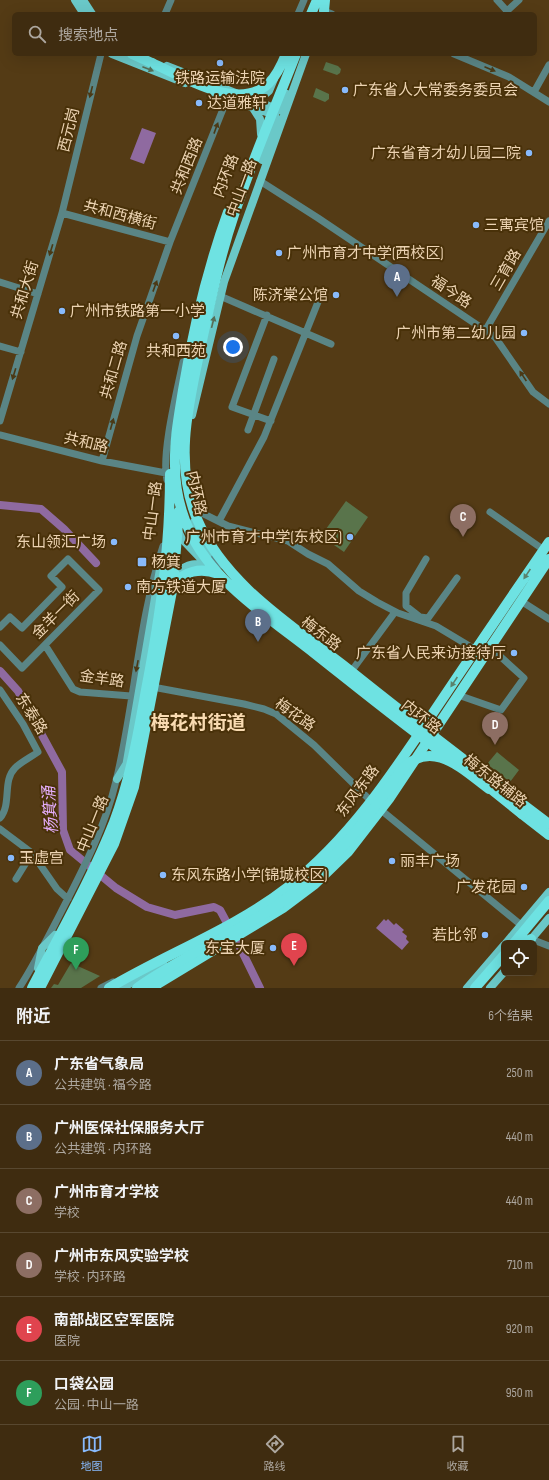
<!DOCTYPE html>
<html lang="zh">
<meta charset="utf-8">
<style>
body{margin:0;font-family:"Sofia Sans Condensed","Noto Sans SC",sans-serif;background:#463419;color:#f1f3f6}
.controls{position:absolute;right:12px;bottom:12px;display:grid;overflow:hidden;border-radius:6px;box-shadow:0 4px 16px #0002}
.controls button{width:36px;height:36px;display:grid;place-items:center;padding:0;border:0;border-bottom:1px solid #584830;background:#3f2c10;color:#f1f3f6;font:20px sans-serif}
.you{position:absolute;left:233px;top:347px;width:14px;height:14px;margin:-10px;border:3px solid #fff;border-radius:50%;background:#1a73e8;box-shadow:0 0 0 6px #1a73e833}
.badge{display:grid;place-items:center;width:26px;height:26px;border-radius:50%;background:#88bafc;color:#fff;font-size:13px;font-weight:700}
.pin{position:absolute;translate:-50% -33px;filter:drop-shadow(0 1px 2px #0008)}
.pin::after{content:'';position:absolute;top:21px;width:14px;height:12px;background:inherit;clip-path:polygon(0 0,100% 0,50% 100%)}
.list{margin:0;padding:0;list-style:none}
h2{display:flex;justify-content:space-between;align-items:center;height:52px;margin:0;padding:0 16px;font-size:17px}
h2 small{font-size:13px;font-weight:400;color:#ada79f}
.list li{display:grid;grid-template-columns:26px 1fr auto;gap:12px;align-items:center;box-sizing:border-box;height:64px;padding:0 16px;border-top:1px solid #584830}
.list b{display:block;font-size:15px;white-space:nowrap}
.list p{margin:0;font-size:13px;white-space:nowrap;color:#ada79f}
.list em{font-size:13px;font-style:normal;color:#ada79f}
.icon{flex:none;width:22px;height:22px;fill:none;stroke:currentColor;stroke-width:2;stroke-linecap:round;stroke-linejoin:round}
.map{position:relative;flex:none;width:549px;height:988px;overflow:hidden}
.search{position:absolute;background:#3f2c10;box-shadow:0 4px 16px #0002;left:12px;right:12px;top:12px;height:44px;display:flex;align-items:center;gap:10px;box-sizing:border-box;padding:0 14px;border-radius:6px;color:#ada79f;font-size:15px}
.sheet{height:436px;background:#3f2c10}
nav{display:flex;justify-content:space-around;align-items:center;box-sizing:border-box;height:56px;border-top:1px solid #584830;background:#3f2c10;font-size:11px;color:#ada79f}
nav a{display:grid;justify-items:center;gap:2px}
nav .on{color:#88bafc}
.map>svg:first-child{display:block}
</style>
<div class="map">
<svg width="549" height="988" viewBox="0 0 549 988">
<rect width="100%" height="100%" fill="#543b15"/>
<!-- green -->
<path fill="#59744b" d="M326,62L338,66L341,69L340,73L337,75L323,70Z
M316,88L329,94V99L325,102L313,97Z
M346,501L368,517L344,552L321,536Z
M497,752L519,770L510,782L487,764Z
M71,963L100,976L81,988H51L54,984L58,985Z"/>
<!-- water -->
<path fill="#8f6aa0" d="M142,128L156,133L144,164L130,159Z
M384,919L386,921L388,919L394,925L396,923L404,930L402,932L407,936L406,939L409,942L402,950L376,928Z"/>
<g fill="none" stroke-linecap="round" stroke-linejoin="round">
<!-- river -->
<path stroke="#8f6aa0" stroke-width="8" d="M0,505L41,509L64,529L96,563
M0,671L18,691L62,772L63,830L70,850L116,888L147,907L175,915L214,907L220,910L227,923
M233,933L260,988"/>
<!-- minor -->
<path stroke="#5a8585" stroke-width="7" d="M497,0L507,11L519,0
M324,11L332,14
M165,14L171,0
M298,14L304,0
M454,54L509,77L549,102
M534,92L549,65
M260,181L318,218L495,337L533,392L549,404
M62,213L170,242
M0,282L38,294
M220,296L331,344
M267,315L232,407L271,421
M485,331L549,221
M0,346L21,352
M0,421L62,213L101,54
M248,430L274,359
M0,435L102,461L166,473
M102,461L137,336L170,242L227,99
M167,480C161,454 177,391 183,362
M192,508L228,526L288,541L308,554L328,564L359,591L377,602L398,613L436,626L476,650
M490,512L544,550
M219,521L264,437L322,292
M208,554L222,565
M426,559L406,593V606L420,617L428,618
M521,601L549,619
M426,621L457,578
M0,627L10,617L22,628L62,587L51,576L68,559L99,590L22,668L0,645
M45,645L73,689L80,692L131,696
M353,669L395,612
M158,688L244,704L264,709L276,714L314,745L371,801
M0,690L23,724L38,752C31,757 21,762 15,768C2,781 12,804 0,818
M458,695L501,710L524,678L490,647
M381,810L521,925
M0,829L32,853L57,889L68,899
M16,879L32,853
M531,939L549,946
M19,988C34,965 47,939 60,914C82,871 105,828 116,781C135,703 138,622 163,546
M101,988L113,982"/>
<!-- major -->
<path stroke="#6ac8c8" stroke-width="8" d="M75,0L84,14
M83,0L92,14
M112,54L185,83
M167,66L274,108L276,120L262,160
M213,94L272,114L279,110L287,94
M257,101L269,91L274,79
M253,108L260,119L261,134
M192,415L224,282L306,54
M194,522L208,554
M178,531L182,539L203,561
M173,579C181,566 194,560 209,567
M126,767L160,569
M117,779L127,763
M506,943L549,892
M528,943L549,918
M38,968L42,948L55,935
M122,988L164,965
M467,988L504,945
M490,988L504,972"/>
<!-- highway -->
<path stroke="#6ee2e2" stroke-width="10" d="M324,11L325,0
M311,14L317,0
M132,54L152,63
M522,814L549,835
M514,943L549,901
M523,943L531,939
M109,988C168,953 234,929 288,887C351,838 395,770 439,704C475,650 512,596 549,542
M151,988L283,908L315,884L348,852L389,799L549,559
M475,988L504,955"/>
<!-- highway-bridge -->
<path stroke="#6ee2e2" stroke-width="10" d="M296,54C275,107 252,161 234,215C219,259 210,304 200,350C188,406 174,464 197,519C225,585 293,626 348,669C414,722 481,773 549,824
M152,63C184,77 239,113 269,83C277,75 282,64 286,54
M228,212C207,270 193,330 183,390C179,415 174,440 175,466C175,487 180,510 189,530C211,581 271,619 314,653C362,691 411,731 462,767
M172,586C183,571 201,567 218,574
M486,785L522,814
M32,988C60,934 91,880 114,822C130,780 138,735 146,690C160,616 170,550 170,474
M40,988L114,844L134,787L173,586L179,511
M137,988C182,956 233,935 279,904C332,867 365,822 401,770C432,737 463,770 489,789"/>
</g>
<!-- one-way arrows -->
<defs><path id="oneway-solid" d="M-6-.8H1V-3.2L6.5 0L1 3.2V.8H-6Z"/></defs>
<g fill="#566d55">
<use href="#oneway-solid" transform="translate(148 69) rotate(21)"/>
<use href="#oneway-solid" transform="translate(213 322) rotate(-76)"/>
</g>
<g fill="#4b3915">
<use href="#oneway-solid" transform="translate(490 69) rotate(23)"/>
<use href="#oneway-solid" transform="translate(91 92) rotate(104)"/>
<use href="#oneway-solid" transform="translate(216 128) rotate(-70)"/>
<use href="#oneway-solid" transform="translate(51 250) rotate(107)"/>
<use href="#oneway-solid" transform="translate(155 286) rotate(-70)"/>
<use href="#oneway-solid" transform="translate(14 374) rotate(107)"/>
<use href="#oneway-solid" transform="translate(523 376) rotate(-124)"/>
<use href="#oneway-solid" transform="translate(112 424) rotate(-74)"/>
<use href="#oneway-solid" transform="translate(137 666) rotate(101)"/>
</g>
<g fill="#5a816b">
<use href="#oneway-solid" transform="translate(527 574) rotate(124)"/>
<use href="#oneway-solid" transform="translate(454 682) rotate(124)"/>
</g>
<!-- markers -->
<g fill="#88bafc" stroke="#493109" stroke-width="1.5">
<circle cx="220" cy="63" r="4"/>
<circle cx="345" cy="90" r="4"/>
<circle cx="199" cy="103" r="4"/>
<circle cx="529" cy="153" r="4"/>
<circle cx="476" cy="225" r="4"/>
<circle cx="279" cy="253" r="4"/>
<circle cx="336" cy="295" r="4"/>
<circle cx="62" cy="311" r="4"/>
<circle cx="524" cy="333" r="4"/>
<circle cx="176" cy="336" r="4"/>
<circle cx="350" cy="537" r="4"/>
<circle cx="114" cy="542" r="4"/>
<rect x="137" y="557" width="10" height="10" rx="2"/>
<circle cx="128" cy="587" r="4"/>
<circle cx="514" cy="653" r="4"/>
<circle cx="11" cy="858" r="4"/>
<circle cx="392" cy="861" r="4"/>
<circle cx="163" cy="875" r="4"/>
<circle cx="524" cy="887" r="4"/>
<circle cx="485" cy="935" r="4"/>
<circle cx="273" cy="948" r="4"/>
</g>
<g text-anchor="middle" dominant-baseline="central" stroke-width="4" stroke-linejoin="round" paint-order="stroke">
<!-- poi labels -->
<g font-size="15" fill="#ecd3b2" stroke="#493109" text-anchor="start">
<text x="220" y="78" text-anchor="middle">铁路运输法院</text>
<text x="353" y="90">广东省人大常委务委员会</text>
<text x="207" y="103">达道雅轩</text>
<text x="521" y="153" text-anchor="end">广东省育才幼儿园二院</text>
<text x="484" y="225">三寓宾馆</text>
<text x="287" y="253">广州市育才中学(西校区)</text>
<text x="328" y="295" text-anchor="end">陈济棠公馆</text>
<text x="70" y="311">广州市铁路第一小学</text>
<text x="516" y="333" text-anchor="end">广州市第二幼儿园</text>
<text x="176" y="351" text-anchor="middle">共和西苑</text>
<text x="342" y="537" text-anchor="end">广州市育才中学(东校区)</text>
<text x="106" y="542" text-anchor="end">东山领汇广场</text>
<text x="151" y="562">杨箕</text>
<text x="136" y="587">南方铁道大厦</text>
<text x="506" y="653" text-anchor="end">广东省人民来访接待厅</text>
<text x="19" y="858">玉虛宫</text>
<text x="400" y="861">丽丰广场</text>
<text x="171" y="875">东风东路小学(锦城校区)</text>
<text x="516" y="887" text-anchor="end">广发花园</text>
<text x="477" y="935" text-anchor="end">若比邻</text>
<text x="265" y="948" text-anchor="end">东宝大厦</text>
</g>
<!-- street labels -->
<g font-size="15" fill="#ecd3b2" stroke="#493109">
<text transform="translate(69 130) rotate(-76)">西元岗</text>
<text transform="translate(187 166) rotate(-68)">共和西路</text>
<text transform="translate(226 176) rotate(-69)">内环路</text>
<text transform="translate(242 188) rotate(-70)">中山一路</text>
<text transform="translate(120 215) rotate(15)">共和西横街</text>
<text transform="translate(506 270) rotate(-60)">三育路</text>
<text transform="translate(25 290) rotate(-73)">共和大街</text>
<text transform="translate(451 292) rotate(34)">福今路</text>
<text transform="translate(114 370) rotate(-74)">共和二路</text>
<text transform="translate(86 443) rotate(13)">共和路</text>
<text transform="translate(196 493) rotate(78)">内环路</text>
<text transform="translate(153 511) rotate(-83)">中山一路</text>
<text transform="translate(56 615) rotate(-45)">金羊一街</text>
<text transform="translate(321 634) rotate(37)">梅东路</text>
<text transform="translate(102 679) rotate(8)">金羊路</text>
<text transform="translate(31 714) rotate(58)">东泰路</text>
<text transform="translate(295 715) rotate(35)">梅花路</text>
<text transform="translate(421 717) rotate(38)">内环路</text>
<text transform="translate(495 781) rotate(38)">梅东路辅路</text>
<text transform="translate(358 791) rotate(-53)">东风东路</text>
<text transform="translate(93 824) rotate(-68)">中山一路</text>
</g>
<!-- water labels -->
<g font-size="16" font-style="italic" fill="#e4adfb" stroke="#493109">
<text transform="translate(51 810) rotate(-94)">杨箕涌</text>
</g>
<!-- district labels -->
<g font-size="19" font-weight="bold" fill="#f9dbb2" stroke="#493109">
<text x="198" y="723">梅花村街道</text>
</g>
</g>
</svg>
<div class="controls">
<button><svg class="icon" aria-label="locate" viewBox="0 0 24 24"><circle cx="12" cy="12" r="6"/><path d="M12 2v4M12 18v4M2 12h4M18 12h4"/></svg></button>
</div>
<div class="you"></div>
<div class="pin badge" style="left:397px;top:297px;background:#5c6f8a">A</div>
<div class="pin badge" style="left:258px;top:642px;background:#5c6f8a">B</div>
<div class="pin badge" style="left:463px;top:537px;background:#8d6e63">C</div>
<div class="pin badge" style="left:495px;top:745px;background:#8d6e63">D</div>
<div class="pin badge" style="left:294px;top:966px;background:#e0444e">E</div>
<div class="pin badge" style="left:76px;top:970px;background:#2e9e5b">F</div>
<div class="search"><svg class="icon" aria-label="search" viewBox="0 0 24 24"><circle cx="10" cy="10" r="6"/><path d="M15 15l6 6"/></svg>搜索地点</div>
</div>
<section class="sheet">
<h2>附近<small>6个结果</small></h2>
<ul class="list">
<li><span class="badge" style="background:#5c6f8a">A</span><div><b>广东省气象局</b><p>公共建筑 · 福今路</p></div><em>250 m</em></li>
<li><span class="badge" style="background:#5c6f8a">B</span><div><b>广州医保社保服务大厅</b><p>公共建筑 · 内环路</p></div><em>440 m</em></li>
<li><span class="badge" style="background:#8d6e63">C</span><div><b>广州市育才学校</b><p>学校</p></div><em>440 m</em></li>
<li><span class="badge" style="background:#8d6e63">D</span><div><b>广州市东风实验学校</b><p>学校 · 内环路</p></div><em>710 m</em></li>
<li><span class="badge" style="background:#e0444e">E</span><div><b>南部战区空军医院</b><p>医院</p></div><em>920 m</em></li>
<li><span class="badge" style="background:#2e9e5b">F</span><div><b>口袋公园</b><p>公园 · 中山一路</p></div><em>950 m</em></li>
</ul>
</section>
<nav>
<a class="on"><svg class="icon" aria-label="map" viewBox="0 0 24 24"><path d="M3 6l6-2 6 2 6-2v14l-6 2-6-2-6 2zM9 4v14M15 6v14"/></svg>地图</a>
<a><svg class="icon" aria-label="directions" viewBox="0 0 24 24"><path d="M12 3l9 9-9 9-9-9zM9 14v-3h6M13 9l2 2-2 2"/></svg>路线</a>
<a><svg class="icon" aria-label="saved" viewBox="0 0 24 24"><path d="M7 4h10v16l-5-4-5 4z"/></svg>收藏</a>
</nav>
